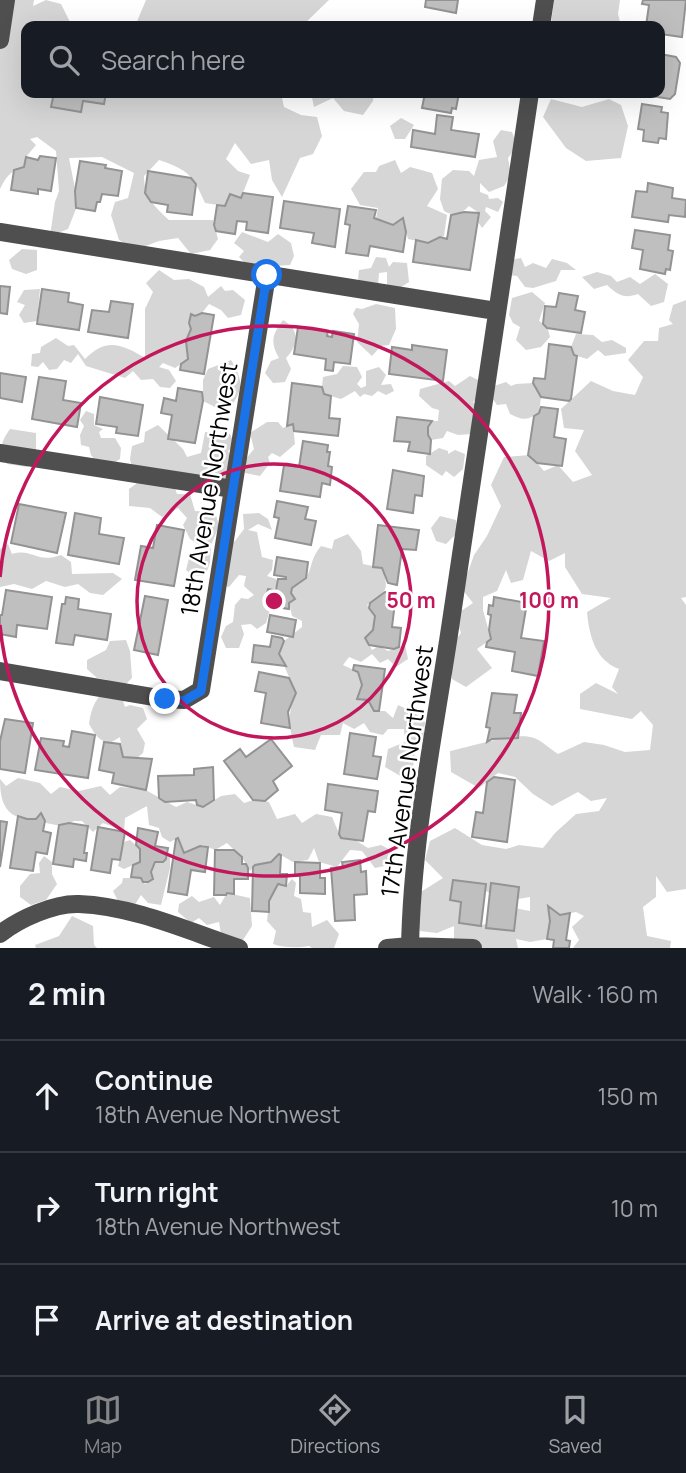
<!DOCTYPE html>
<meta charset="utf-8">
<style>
body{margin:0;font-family:Manrope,sans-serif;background:#20242c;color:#f1f3f6}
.stop{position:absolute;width:21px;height:21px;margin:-16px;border:5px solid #1a73e8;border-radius:50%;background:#fff}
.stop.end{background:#1a73e8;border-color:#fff;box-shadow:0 2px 7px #0008}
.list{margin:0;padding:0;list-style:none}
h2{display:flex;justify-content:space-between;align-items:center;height:91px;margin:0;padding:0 28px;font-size:30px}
h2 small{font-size:23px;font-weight:400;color:#9ea1a6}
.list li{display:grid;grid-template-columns:46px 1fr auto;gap:21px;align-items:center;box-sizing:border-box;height:112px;padding:0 28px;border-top:2px solid #363941}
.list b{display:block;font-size:26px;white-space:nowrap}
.list p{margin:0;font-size:23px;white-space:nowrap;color:#9ea1a6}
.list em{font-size:23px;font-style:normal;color:#9ea1a6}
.icon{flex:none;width:38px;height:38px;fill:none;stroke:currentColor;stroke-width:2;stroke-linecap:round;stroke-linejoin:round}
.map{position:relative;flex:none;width:686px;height:948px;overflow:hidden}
.search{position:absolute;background:#171b24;box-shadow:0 7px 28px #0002;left:21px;right:21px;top:21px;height:77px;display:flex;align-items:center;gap:18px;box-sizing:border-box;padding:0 24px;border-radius:14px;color:#9ea1a6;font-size:26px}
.sheet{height:427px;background:#171b24}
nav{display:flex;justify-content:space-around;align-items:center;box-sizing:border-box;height:98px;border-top:2px solid #363941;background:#171b24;font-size:19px;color:#9ea1a6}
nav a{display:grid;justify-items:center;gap:4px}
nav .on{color:#858687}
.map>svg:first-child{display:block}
</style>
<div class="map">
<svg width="686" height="948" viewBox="0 0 686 948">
<rect width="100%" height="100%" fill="#fff"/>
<!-- green -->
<path fill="#d6d6d6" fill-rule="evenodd" d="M0,0H34L33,6L46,0L61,4L72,26H26V93H281L284,107L301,115L317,117L322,136L313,154L300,158L282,197L272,180L269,160L251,164L235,143L226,159L238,171L250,175L241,198L230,194L225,206L205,203C193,175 188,170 159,160L144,176C144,197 154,206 169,220H213L218,239L210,250L191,254L178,238L159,241L135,250L119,240L111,215L115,202L128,198L134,173L102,157L69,158L78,204L68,229L50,236L55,202L59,191L56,151L37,137L30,139L36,145L26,157L24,167C10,171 6,177 0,189Z
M146,0H329L303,25L296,23L298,26H135Z
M554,0H620L618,14L621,26H553L551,24Z
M311,93H374L373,101L363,115L344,111L333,98L314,107Z
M551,99L582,107L609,99L621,105L628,126L621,158L586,161L566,148L543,117Z
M401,118L414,125L405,139H395L390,126Z
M501,130L512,132L517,146L508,158L511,175L504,186L489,192L480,183V192L488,195L489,199L498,198L503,202L498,212L486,207L485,211L491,217L482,228L478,222L479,213L469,206C461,214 455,217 444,211L440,199L442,179L453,170L469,171L474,176L479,160L497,157L493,141Z
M395,160L401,173L410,167L432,173L438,189L427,206L447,215L444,236L428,243L408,239L403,219L393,225L376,219L378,208L360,205L351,189L364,172H376L379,166Z
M242,232L268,242L278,234L291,243L294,256L290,265C268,265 256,276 239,257L244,251L234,243Z
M22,249L37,250V270L26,274L12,269L9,260Z
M376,257L386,258L389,267L393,262L407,263L409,282L398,289L387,286V272L379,273L378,286L369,288L358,279L359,270L371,268Z
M521,258L525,267L533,263L546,268L552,259L567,263L576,270H561L556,281L533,288L525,287L517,276L507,275L509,260Z
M159,270L174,280L189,279L204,287L208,297L221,286L225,291L233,290L245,300L241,315L228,318L221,310L209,304L202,313L195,316L191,314V329L186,341L188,359L175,368L163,363L159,367L169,370L176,381L170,388L160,387L153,379L141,380L133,371L125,378L86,366L78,354L71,363L64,360L57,369L49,370L43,362L38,367L31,366L32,354L40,353L41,347L56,338L68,346L74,345L85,359C106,337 122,344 145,358V309L153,292L146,283Z
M597,272L611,276L617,282L630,277L640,284L655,274L668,284L664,302L651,306L638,294C624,299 618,295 607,285L594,289L582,277Z
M40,289L37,321L24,323L19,315L25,305L17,302L24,290Z
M532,292L545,303L539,321L547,326L550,337L541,347L526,350L516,340L520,327L513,323L509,315L512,298Z
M686,300V597L681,598L686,605V889L667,892L656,876V897L643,907L647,936L671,941L670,948H573L579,940L572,927L584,916L576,912L560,915L547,905L550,921L547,939L530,942L516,939L518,948H454V926L437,933L420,931L416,895L443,878L425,860L430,841L455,828L482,845L506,849L519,845L543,848L555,833L576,814L599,811L607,798L591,801L578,792L552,806L533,794L515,777L498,773L479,788L451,772L450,751C470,747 517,731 534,738C542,741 550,749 558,754L584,742L604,745L625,752L650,750L653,725L641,711L632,719L580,709V694L596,683L618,694L612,687L619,669C595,660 589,635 587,612L611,598L582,594L565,567V553L549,561L531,551L523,580L511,583L506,570L497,591L483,597V610L491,639L477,649L492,668L466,687L452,679L450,647L461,633L455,615L473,603L462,589L474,555L487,536L501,506L491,485L504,457L530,455L544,471L558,465L573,482L592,475L575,451L584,430L564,428L561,409L591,381L613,391L635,395L643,377L628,360L644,341H658L659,328L673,324L669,320L673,305ZM475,882C496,900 503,902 530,897V911L509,907L490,923L478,926L464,914L467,896L451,885Z
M376,304L395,308L396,329L389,345L381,346L372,356L357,342L359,324L353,314L356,308L362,309Z
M283,320C301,330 298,345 286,358L291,369L285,382L273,383L265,373L271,361L279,358C270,342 272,335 283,320Z
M576,334L593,335L602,342L612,340L626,348V353L605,356L598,350L587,359L574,355L571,347Z
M231,360C243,380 244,388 230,408L215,407L203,401V380L208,369Z
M343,366L357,367L362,377L357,384L361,388L366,386V371L379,367L386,375L381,385L391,384L394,391L386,395L378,391L372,396L364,394L360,397L355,391L341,399L324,394L322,387L323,377L337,374Z
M470,376L478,380V398L473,402L477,406L471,434L458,435L447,431L443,438L431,440C426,433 427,428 432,421H438L439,410L432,408L419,396L420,389L449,381L455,386Z
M506,382L511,386L516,384L533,383L541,397L539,413C527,420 523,421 510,414L506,404L497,405L492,398L494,386Z
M86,411L94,414V425L103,429L99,432L101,438H115L121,448L120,459L109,466L99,465L91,455L89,447L81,445L80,435L84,426L80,420Z
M267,422H278L283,428L293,424L295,444L280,457L272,453L268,457L270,463L260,476L245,473L244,461L254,449L250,433Z
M158,425L183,449L187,457L201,453L205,432L230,434L235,445L228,451L234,461L228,482L174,485L177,494H190L195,511L215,512L219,526L211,545L210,563L205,576L192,575L186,570L190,554L201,546L190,539L183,525L187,518L178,508L162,517L150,508L129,506V489L144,478L133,472L130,459L132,446L144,442L145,432Z
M10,429L36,433V451L27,467L7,464C0,448 0,443 10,429Z
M439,448L448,451V454L455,450L465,454L463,469L454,477L446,471L442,476L426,465V456Z
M259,513L268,519L272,530L258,524L248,530L257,532L262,557L273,560L272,570L267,576L276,579L278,583L275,588L268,589L266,598L270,610L266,623L257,629L251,624L241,625L244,634L239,648H226L221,637L226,626L233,622L235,605L241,598L248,599L254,595L244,586L246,576L239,575L229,587L222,585L219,548L235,541L244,529L243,514Z
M440,516L456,520L458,532L446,544L436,541L431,528Z
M348,534L361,551L363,564L382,568C390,591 386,592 367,605L375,616L373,630L366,638L372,650L379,646L388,651L405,645L408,659L396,667L388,659L380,663L372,654L361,662L349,657L343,665L358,672L362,685L357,699L368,700L374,711H385L393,718L398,705L415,713L425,722L423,741L411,748L415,753L413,767L402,777L385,767L388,749L405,742L404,729H388L383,735L370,732L364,723L354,729L343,723L340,735H321L315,750L294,747C289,724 287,715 296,693L279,654L284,641L302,627V621L292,616L289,603L295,599L291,593L292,588C318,573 305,565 321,546L332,549L334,540Z
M8,544L12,554C33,548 36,564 61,555L71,562L72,574L113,573L122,579L103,595L90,593L78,584L65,587L46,581L32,589L14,584L0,587V549Z
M126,640L130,651L132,678C122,687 120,693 125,707L130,705L143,708L147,719L137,729L145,743L143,753L136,759L123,757L120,737L110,743C98,741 95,734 89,724C91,707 97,696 110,685L107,680L97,678L87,669V660L106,650L110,641Z
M18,778L40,783L51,794L60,787L79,791L101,786L110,795L120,787L144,789L176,807L187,802L203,807L221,796L235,794L244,803L257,799L269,802L277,819L295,814L302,823L316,814L332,817L341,838L355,840L368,848L381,845L392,851L394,864L375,868L362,851L350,850L337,867L319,862L314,848L308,860L293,862L279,854L271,862L255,865L250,871L243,859L227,843L215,850L203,845L184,853L178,838L170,842L162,837L159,828L149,825L147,806L125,818L124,831L103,823L93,832L82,821H74L61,826L46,823L41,814L36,819C6,821 0,803 0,779L6,786Z
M130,840L140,849V862L124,869L118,866L124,842Z
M170,855V868L161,905L148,903L141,895L134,906L118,901L113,891L122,883L123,878H141L145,884L153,879L151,872L155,862H163Z
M44,856L52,862V874L57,884L46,900L31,905L20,897V886L30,874L40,873L39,863Z
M292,879L296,883L294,896L301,899L303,912L311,913L312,927L327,920L339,934L334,948H312L309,946C299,948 283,948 273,944L276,931L267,921L269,901L278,884L286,886Z
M227,893L250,898L252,926L243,940H222L219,922L207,925L199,918L191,923L178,912L179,904L192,896L199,902L214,897L220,905Z
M72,916L93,926L94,945L97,948H36L35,945L59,936Z"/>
<!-- building -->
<path fill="#bfbfbf" stroke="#939393" stroke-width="2" d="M426,0H458L456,13L425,7Z
M643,0H686L682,37L660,34V26H646L649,5L642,4Z
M660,54L676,57L680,63L675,94L670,99L639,94L660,93Z
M54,93H106L104,104L83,101L81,112L51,107Z
M425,93H459L456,109L452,108L451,113L422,108Z
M642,104L662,107L661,112L668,113L666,139L659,138L658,143L643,141L644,130L638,129Z
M437,115L453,117L451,130L479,134L475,157L411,147L413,130L435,134Z
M40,156L56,158L51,191L38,189V194L11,190L14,170L24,167L26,157L38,160Z
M80,161L106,165L105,168L122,171L118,196L102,194L100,202H97L95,211L76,208L75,191Z
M148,171L191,178L196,184L192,215L167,212L168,205L151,202L145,193Z
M648,183L673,188L672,198L686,200L685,217L669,215L668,222L632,217L636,191L647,192Z
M243,193L273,197L268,233L246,230L247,222L237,221L235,234L216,231L214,225L217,205L225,206L230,194L241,198Z
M284,201L340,209L335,247L312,243L314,233L280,228Z
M348,206L376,210L374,218L393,225L403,218L406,232L403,252L370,246L368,256L346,253L350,225L345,224Z
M464,212L479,213L470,270L413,262L416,240L428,243L440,237L447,239L451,215Z
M635,230L670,235L668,250L673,251L670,270L666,269L665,274L640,269L643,250L632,248Z
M0,286L10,287L7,314L0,313Z
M42,289L69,293L68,302L83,305L79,330L37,324Z
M559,293L578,296L575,310L585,312L581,333L547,328L543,324L545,306L556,307Z
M111,301L133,304L128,338L88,332L92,310L109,312Z
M202,313L214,315L204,374L180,370L181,364L188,359L186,341L191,329L189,323L191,314L195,316Z
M298,327L328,331L327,336L332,337L333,331L354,334L350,364L334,362L333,371L325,370L326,359L294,354Z
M549,344L571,347L574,355L577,356L571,399L569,401L541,397L533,383L534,378L545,379Z
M412,345L447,350L443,381L389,374L392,347L412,350Z
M0,373L26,377L22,402L0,398Z
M39,377L66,381L63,400L81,403L77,427L32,419Z
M292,383L322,387L324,394L331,396L329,418L340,419L338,436L294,431L293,424L287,426Z
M178,388L202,392L203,401L195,443L168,439L172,415L161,413L164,398L176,401Z
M100,397L143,405L138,436L116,433L117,427L96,424Z
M541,407L558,409L554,437L566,439L562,466L537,463L528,455L534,416L539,413Z
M397,417L432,421L428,427V435L431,440L430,454L408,451L410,442L394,441Z
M303,441L328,445L327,452H330L328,466L332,467L330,485L322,483L320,497L280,491L284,465L299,467Z
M393,470L424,476L422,496L415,495L413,513L387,509Z
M277,501L308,507L305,519L316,521L311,545L275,538L279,518L274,517Z
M19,504L66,513L57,553L11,543Z
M75,513L101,518L99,534L124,538L119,564L68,555Z
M157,525L184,530L174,586L135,580L141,546L153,548Z
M378,525L419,530L416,550L402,549L397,585L388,583L382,568L373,567Z
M277,557L308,562L306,578L292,588L291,593L295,599L289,603V609L269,606L266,598L268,589L276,590L278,579H286V577L274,575Z
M6,590L52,597L47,629L17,625L16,637L0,634V615H2Z
M385,592L396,594L392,627L401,628L399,647L394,649L369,645L365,638L373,630L375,616L369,608L370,603Z
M145,596L168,600L158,655L134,650Z
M66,597L79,599L78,609L111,614L107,640L75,635L73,645L56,643L62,604H65Z
M494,597L527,603L521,638L544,641L538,676L512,671L515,652L486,647L487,642L491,639L489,630L491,615L488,614L489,605L493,606Z
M270,615L296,620L293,637L267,632Z
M272,636L282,638L284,641L279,654L286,666L252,662L254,645L270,647Z
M354,665L385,669L379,711H374L368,700L357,699L362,685L358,672L353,670Z
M259,672L289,678L296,693L288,712L290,728L261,723L266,693L255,691Z
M492,693L517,695L514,713H521L518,738L492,739L487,742L490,728L486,727Z
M5,719L33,723L25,773L0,769V741Z
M72,731L95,735L88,778L35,770L41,738L64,741L63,746L69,747Z
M350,733L376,737L373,756L381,757L377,779L344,774Z
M271,739L292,766L273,781L278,790L265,801L253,800L224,761L240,749L246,757Z
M104,742L120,744L123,757L152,759L146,790L112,783L114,773L99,770Z
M213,767L214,800L203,807L197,805L196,800L165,802L159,798L158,776L194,775V769Z
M494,777L515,780L507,842L472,837L476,812L483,813L487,782Z
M328,784L378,791L375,812L368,811L363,841L341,838L339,834L342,813L325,810Z
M41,813L45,821L43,831L51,833L47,854L36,852L33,871L10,868L18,816L27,819H36Z
M0,821L7,822L0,867Z
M69,823L88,826L84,853H87L86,861L74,859L73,867L53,864L59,825Z
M98,827L125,832L120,860L112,859L110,873L91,870Z
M138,828L158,832L155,846L168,848L166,859L163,862H155L151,872L153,879L148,882H143L141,878L131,877L133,865L140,862V849L136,845Z
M178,838L184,853L200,846L208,847L205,872L191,870L187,895L168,892L176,839Z
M215,850H234L242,857V864H246L248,868V879H234V894L227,893L226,895H214Z
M279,854L281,855L280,874H287L286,886L278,884L269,901V912L252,911L253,867L255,865L271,862Z
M360,860L361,872L366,871L367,894L354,895L355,920L335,921L331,868L343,867L342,862Z
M295,862L320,863V878H325V894L300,893V876H295Z
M453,880L486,884L481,926L459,923L461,902L450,900Z
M491,883L519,887L514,931L486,928Z
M548,906L560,915L570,913L566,940L570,941L569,948H553L554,940L547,939L550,921Z"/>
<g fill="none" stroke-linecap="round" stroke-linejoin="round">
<!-- minor -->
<path stroke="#4f4f4f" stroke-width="18" d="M541,26L545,0
M0,40L6,0
M0,232L496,311
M0,453L233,489
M0,671L165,699L184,700L201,690L267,275
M0,934C19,919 54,903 79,904C133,906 188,931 239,948
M387,948L410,946L473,948
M410,948C412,839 434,735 450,628C476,449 503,271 530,93"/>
</g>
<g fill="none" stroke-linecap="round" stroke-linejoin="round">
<!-- route -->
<path stroke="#1a73e8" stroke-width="9" d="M165,699L184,701L201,691L267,275"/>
</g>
<!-- distance rings -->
<g fill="none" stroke="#c2185b" stroke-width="3.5">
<circle cx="274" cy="601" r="137"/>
<path d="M0 577A275 275 0 1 1 0 625"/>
</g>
<g text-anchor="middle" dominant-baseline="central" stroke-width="5" stroke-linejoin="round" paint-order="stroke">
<!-- street labels -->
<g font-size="24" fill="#000" stroke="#fff">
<text transform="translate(208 489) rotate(-81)">18th Avenue Northwest</text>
<text transform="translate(406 771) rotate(-82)">17th Avenue Northwest</text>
</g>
</g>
<circle cx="274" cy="601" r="10" fill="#c2185b" stroke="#fff" stroke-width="3.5"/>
<g font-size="21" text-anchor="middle" font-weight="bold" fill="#c2185b" stroke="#fff" stroke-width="5" stroke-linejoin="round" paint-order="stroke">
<text x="411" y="608">50 m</text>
<text x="549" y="608">100 m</text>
</g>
</svg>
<div class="stop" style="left:267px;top:275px"></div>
<div class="stop end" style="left:165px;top:699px"></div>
<div class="search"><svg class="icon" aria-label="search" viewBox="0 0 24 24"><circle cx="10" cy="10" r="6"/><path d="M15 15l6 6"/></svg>Search here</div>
</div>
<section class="sheet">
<h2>2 min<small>Walk · 160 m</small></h2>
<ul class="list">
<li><svg class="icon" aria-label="ahead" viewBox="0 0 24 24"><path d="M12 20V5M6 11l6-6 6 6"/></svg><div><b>Continue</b><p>18th Avenue Northwest</p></div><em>150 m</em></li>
<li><svg class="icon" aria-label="right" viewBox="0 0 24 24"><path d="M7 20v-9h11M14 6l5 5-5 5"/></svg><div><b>Turn right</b><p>18th Avenue Northwest</p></div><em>10 m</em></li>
<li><svg class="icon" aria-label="arrive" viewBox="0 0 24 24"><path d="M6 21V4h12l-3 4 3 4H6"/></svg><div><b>Arrive at destination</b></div></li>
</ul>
</section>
<nav>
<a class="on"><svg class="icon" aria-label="map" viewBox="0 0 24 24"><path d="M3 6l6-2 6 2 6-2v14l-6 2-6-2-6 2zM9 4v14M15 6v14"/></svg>Map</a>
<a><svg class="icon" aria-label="directions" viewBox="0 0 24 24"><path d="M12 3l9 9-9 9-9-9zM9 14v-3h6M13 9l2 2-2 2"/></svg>Directions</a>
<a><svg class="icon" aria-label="saved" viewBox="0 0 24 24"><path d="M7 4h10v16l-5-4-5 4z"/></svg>Saved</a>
</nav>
